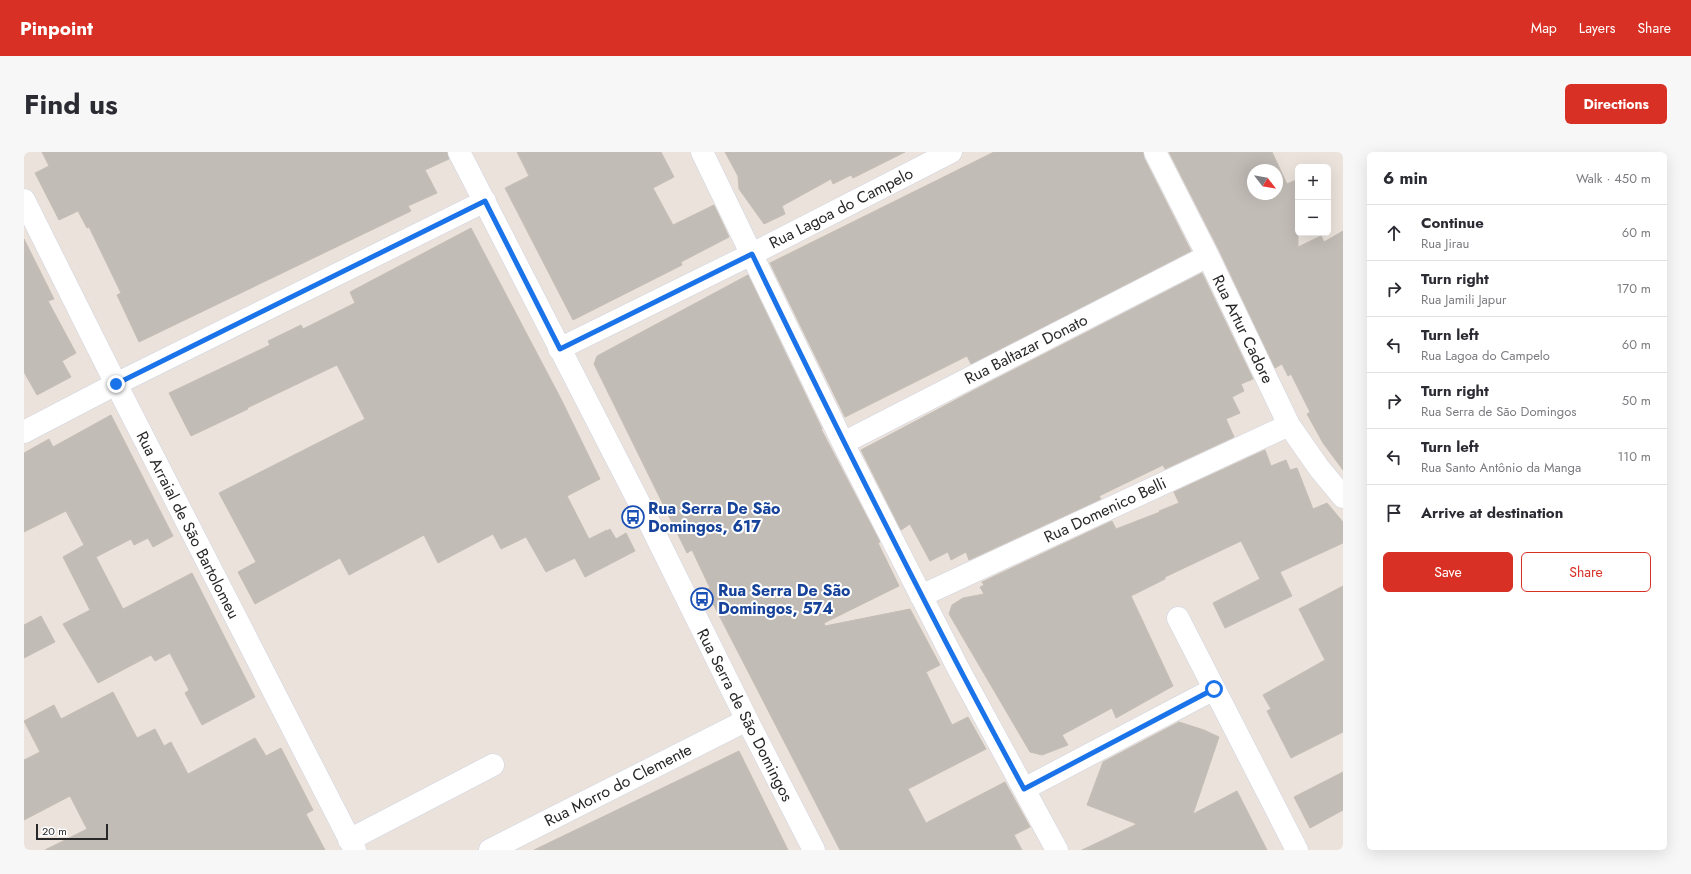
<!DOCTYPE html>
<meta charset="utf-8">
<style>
body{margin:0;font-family:Jost,sans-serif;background:#f7f7f7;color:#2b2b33}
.controls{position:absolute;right:12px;top:12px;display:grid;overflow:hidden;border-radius:6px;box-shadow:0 4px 16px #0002}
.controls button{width:36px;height:36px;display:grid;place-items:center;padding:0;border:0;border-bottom:1px solid #e1e1e2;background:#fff;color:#2b2b33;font:20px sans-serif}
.compass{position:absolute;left:1223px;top:12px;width:36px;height:36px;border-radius:50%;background:#fff;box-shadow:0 4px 16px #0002;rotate:121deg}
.scale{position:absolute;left:12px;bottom:10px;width:72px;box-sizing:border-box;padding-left:4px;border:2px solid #282828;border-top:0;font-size:11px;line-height:14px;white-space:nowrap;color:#282828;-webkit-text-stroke:3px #fff;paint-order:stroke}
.stop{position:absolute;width:12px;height:12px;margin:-9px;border:3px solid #1a73e8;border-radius:50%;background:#fff}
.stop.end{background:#1a73e8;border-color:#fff;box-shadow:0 1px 4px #0008}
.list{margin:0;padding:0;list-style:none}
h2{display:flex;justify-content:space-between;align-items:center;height:52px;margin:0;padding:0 16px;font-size:17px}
h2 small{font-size:13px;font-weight:400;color:#7c7c81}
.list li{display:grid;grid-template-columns:26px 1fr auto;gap:12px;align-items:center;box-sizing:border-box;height:56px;padding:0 16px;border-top:1px solid #e1e1e2}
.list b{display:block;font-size:15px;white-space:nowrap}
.list p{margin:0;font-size:13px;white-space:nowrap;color:#7c7c81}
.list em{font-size:13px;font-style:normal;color:#7c7c81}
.actions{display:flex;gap:8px;padding:12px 16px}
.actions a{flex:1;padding:9px 0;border:1px solid #d93025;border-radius:6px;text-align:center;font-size:14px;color:#d93025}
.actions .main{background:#d93025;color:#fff}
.icon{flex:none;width:22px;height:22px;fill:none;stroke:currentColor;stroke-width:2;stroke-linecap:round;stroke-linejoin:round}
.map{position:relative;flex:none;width:1319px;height:698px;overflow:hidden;border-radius:6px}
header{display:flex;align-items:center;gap:24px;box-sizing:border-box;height:56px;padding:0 20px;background:#d93025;color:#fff}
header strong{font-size:19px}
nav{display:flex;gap:22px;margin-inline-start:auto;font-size:14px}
.intro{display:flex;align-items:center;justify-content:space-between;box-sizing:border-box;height:96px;padding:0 24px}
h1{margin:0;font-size:28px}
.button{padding:10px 18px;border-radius:6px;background:#d93025;color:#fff;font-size:14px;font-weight:700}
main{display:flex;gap:24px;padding:0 24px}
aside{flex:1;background:#fff;border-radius:6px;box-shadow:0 4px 16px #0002}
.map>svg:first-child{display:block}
</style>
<header>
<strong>Pinpoint</strong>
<nav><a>Map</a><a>Layers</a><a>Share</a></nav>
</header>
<div class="intro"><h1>Find us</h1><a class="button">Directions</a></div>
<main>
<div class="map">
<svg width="1319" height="698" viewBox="0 0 1319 698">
<rect width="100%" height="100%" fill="#eae2db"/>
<!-- building -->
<path fill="#c2bcb7" stroke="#c5beb5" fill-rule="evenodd" d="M18,0H423L425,7L401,18L413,41L384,54L387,59L115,190L93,143L97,141L65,75L63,76L54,59L35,68L11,21L25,14Z
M493,0H637L650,25L629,36L649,73L690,53L705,85L657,110L658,113L549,168L481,36L505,24Z
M701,0H881L829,26L827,23L809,32L807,27L758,54L761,62L740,72L715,37L714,24Z
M970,0H1119L1120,6L1167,99L947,212L943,204L821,265L746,111Z
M1145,0H1248L1263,32L1274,27V95L1297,84L1300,90L1319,79V318L1299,291L1283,262L1286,260L1267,222L1264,224L1258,212L1251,216L1195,98ZM1229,18H1253V42H1229Z
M447,76L537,247L576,327L543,344L565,387L583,378V379L586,377L592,387L602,381L611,399L561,425L551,406L522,420L502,385L477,397L469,382L414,411L400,383L325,423L316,406L231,452L214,420L232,410L195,341L341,267L313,213L223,256L224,257L167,284L145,241L246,193L244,189L277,173L279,177L331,151L326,140Z
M0,87L30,147L24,149L52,201L38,209L47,225L13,243L0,220Z
M1178,121L1229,227L1217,232L1220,239L1208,245L1216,261L1202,267L1210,285L1141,317L1139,313L1075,344L1077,347L945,408L942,400L927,408L924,400L906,409L886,372L877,378L837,298L958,234Z
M724,123L798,277H797L856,390L854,391L875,434L800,471L801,474L886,457L916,513L902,520L928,573L944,565L962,597L884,637L902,671L981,630L1006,675L990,683L998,698H816L682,438L686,436L668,398L663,401L570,212L573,204Z
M87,263L149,384L129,395L124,386L110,393L107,387L72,405L99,457L168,421L231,545L178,573L161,541L165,538L146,501L131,509L127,503L74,531L39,472L66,458L39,405L60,393L42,359L0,380V301L25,287L29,295Z
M1241,298L1247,314L1262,308L1266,318L1273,316L1289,357L1303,351L1319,370V391L1256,420L1268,444L1201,476L1189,451L1236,427L1217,389L1141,425V427L1107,444L1149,534L1092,566L1088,556L1038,583L1044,593L1018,603L1006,600L925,462L928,453L939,446L960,442L956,435L960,433L958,430L1088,369L1092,377L1136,360L1135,359L1155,351L1150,340Z
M1319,434V580L1267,606L1243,559L1247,557L1239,543L1301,508L1275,457Z
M17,464L31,490L0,506V473Z
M89,540L113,586L131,577L140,594L147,590L164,622L231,586L242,604L257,596L289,658L282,662L301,698H21L63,677L46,644L0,668V608L16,600L0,569L30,553L37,567Z
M1155,570L1180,578L1195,585L1169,662L1213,639L1243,698H1058L1113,672L1063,653L1079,610Z
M715,599L764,698H510L595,657Z
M1319,620V658L1286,676L1270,645Z"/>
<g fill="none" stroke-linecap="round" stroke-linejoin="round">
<!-- minor casing -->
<g stroke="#d0d4e1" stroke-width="23">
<path id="minor" d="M435,0L623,366L723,568L790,698
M678,0L819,291L934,516L1033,698
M1131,0L1184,104L1265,273L1295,316L1319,345
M0,48L92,232L331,698
M535,197L728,102L927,0
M0,280L92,232L461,49
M819,291L1184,104
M897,444L1265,273
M1154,466L1273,698
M1000,637L1190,537
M325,688L469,613
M466,698L723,568"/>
</g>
<!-- minor -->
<use href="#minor" stroke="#fff" stroke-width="22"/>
</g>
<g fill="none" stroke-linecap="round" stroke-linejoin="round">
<!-- route -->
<path stroke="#1a73e8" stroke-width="5" d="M92,232L461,49L536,197L728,102C815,282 904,461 1000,637L1190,537"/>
</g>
<!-- icons -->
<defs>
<g id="bus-ring" transform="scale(1.15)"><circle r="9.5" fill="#fff" stroke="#1a4fb4" stroke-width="1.5"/><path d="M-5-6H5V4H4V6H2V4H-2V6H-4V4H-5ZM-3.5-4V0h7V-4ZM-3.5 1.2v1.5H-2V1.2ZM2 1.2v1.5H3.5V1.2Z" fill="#1a4fb4"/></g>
</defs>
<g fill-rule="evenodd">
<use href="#bus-ring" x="609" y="365"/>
<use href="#bus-ring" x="678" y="447"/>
</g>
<g text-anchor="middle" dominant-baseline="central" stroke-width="4" stroke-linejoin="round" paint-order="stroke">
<!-- street labels -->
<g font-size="16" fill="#282828" stroke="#fff">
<text transform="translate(817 56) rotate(-27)">Rua Lagoa do Campelo</text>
<text transform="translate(1219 177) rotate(64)">Rua Artur Cadore</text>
<text transform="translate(1002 197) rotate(-27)">Rua Baltazar Donato</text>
<text transform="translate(1081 358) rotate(-25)">Rua Domenico Belli</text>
<text transform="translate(164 373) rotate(63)">Rua Arraial de São Bartolomeu</text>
<text transform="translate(721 563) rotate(63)">Rua Serra de São Domingos</text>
<text transform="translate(594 633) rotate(-27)">Rua Morro do Clemente</text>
</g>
<!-- transit labels -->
<g font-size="16" font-weight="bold" fill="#164399" stroke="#fff" text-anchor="start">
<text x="624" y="356">Rua Serra De São<tspan x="624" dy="18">Domingos, 617</tspan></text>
<text x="694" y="438">Rua Serra De São<tspan x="694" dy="18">Domingos, 574</tspan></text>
</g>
</g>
</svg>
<div class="controls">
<button>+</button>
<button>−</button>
</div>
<svg class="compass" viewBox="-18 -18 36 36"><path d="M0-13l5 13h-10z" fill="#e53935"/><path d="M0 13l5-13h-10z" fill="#7c7c81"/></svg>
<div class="scale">20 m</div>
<div class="stop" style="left:1190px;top:537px"></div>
<div class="stop end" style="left:92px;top:232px"></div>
</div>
<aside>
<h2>6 min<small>Walk · 450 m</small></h2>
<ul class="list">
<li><svg class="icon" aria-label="ahead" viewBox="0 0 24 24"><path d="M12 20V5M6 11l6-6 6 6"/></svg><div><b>Continue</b><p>Rua Jirau</p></div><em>60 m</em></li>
<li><svg class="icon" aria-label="right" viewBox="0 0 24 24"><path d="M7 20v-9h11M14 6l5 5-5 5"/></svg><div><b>Turn right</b><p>Rua Jamili Japur</p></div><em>170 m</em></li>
<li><svg class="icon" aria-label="left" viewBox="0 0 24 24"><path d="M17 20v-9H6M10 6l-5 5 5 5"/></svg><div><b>Turn left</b><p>Rua Lagoa do Campelo</p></div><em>60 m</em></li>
<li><svg class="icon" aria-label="right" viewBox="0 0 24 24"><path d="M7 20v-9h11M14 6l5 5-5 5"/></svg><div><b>Turn right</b><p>Rua Serra de São Domingos</p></div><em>50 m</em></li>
<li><svg class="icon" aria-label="left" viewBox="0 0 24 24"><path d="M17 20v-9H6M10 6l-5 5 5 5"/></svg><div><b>Turn left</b><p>Rua Santo Antônio da Manga</p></div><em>110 m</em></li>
<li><svg class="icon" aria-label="arrive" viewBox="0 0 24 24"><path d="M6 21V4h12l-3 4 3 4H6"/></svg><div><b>Arrive at destination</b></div></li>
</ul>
<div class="actions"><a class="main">Save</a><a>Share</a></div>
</aside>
</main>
